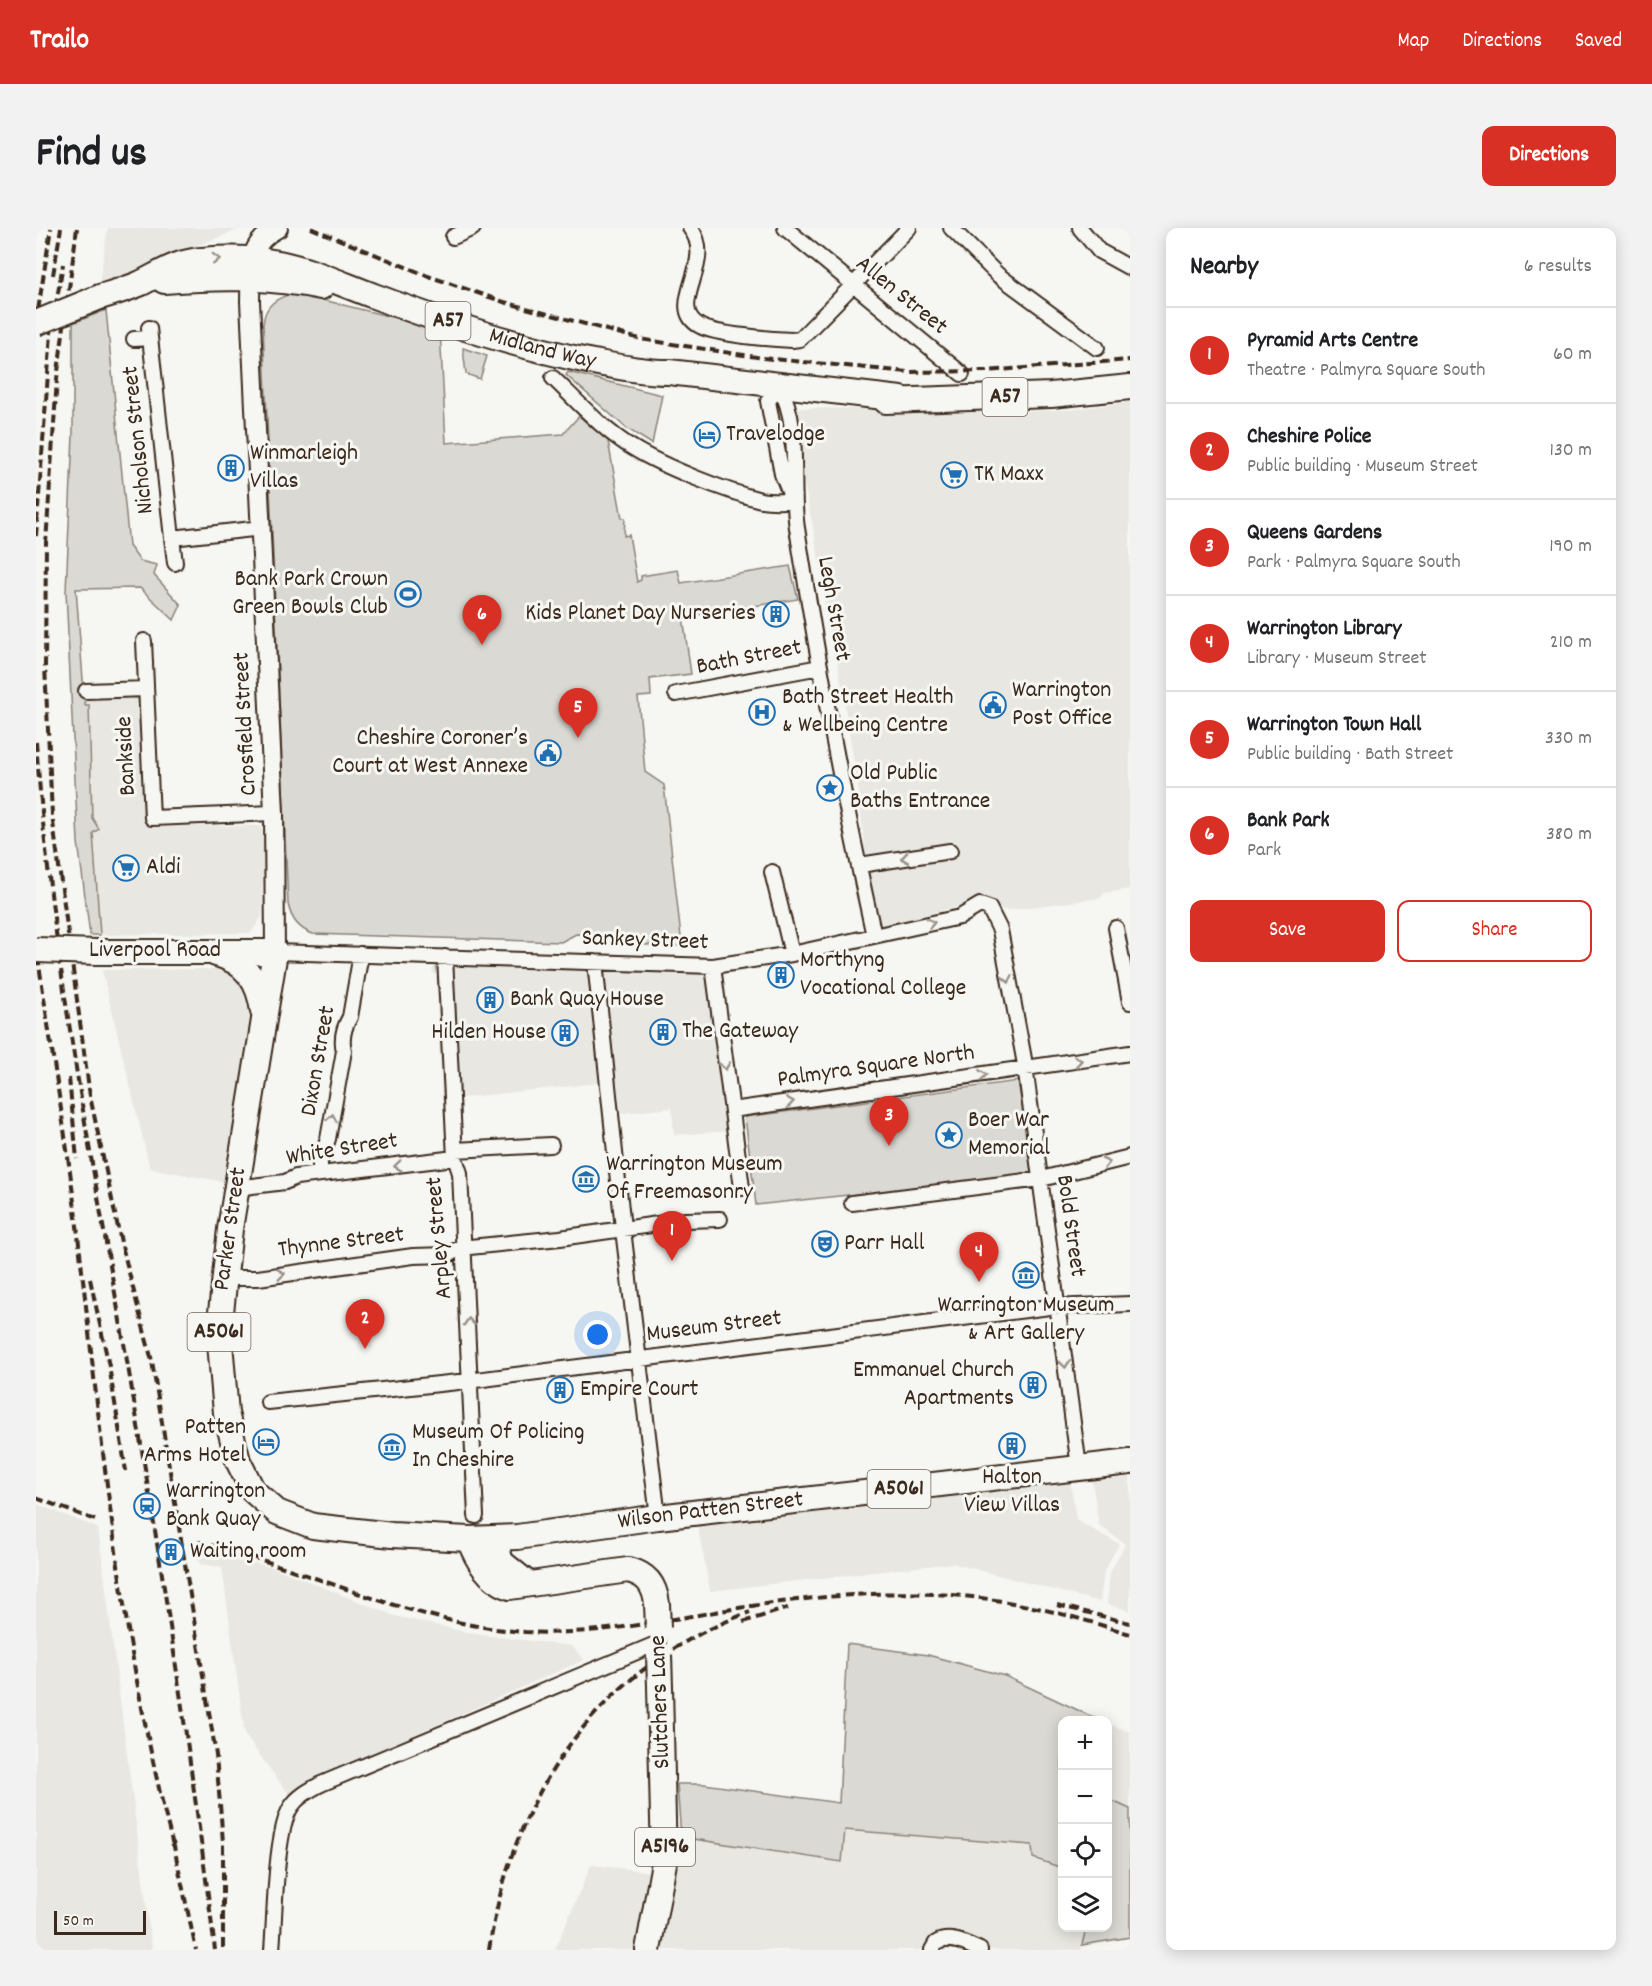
<!DOCTYPE html>
<meta charset="utf-8">
<style>
body{margin:0;font-family:Dekko,sans-serif;background:#f2f2f2;color:#202124}
.controls{position:absolute;right:18px;bottom:18px;display:grid;overflow:hidden;border-radius:12px;box-shadow:0 3px 15px #0003}
.controls button{width:54px;height:54px;display:grid;place-items:center;padding:0;border:0;border-bottom:2px solid #e0e0e0;background:#fff;color:#202124;font:30px sans-serif}
.scale{position:absolute;left:18px;bottom:15px;width:92px;box-sizing:border-box;padding-left:6px;border:3px solid #3b2a1e;border-top:0;font-size:16px;line-height:21px;white-space:nowrap;color:#3b2a1e;-webkit-text-stroke:4px #f6f6f2;paint-order:stroke}
.you{position:absolute;left:562px;top:1107px;width:21px;height:21px;margin:-15px;border:4px solid #fff;border-radius:50%;background:#1a73e8;box-shadow:0 0 0 9px #1a73e833}
.badge{display:grid;place-items:center;width:39px;height:39px;border-radius:50%;background:#d93025;color:#fff;font-size:20px;font-weight:700}
.pin{position:absolute;translate:-50% -50px;filter:drop-shadow(0 2px 3px #0008)}
.pin::after{content:'';position:absolute;top:32px;width:21px;height:18px;background:inherit;clip-path:polygon(0 0,100% 0,50% 100%)}
.list{margin:0;padding:0;list-style:none}
h2{display:flex;justify-content:space-between;align-items:center;height:78px;margin:0;padding:0 24px;font-size:26px}
h2 small{font-size:20px;font-weight:400;color:#757577}
.list li{display:grid;grid-template-columns:39px 1fr auto;gap:18px;align-items:center;box-sizing:border-box;height:96px;padding:0 24px;border-top:2px solid #e0e0e0}
.list b{display:block;font-size:22px;white-space:nowrap}
.list p{margin:0;font-size:20px;white-space:nowrap;color:#757577}
.list em{font-size:20px;font-style:normal;color:#757577}
.actions{display:flex;gap:12px;padding:18px 24px}
.actions a{flex:1;padding:14px 0;border:2px solid #d93025;border-radius:12px;text-align:center;font-size:21px;color:#d93025}
.actions .main{background:#d93025;color:#fff}
.icon{flex:none;width:33px;height:33px;fill:none;stroke:currentColor;stroke-width:2;stroke-linecap:round;stroke-linejoin:round}
.map{position:relative;flex:none;width:1094px;height:1722px;overflow:hidden;border-radius:12px}
header{display:flex;align-items:center;gap:36px;box-sizing:border-box;height:84px;padding:0 30px;background:#d93025;color:#fff}
header strong{font-size:28px}
nav{display:flex;gap:33px;margin-inline-start:auto;font-size:21px}
.intro{display:flex;align-items:center;justify-content:space-between;box-sizing:border-box;height:144px;padding:0 36px}
h1{margin:0;font-size:42px}
.button{padding:15px 27px;border-radius:12px;background:#d93025;color:#fff;font-size:21px;font-weight:700}
main{display:flex;gap:36px;padding:0 36px}
aside{flex:1;background:#fff;border-radius:12px;box-shadow:0 3px 15px #0003}
.map>svg:first-child{display:block}
</style>
<header>
<strong>Trailo</strong>
<nav><a>Map</a><a>Directions</a><a>Saved</a></nav>
</header>
<div class="intro"><h1>Find us</h1><a class="button">Directions</a></div>
<main>
<div class="map">
<svg width="1094" height="1722" viewBox="0 0 1094 1722">
<rect width="100%" height="100%" fill="#f6f6f2"/>
<filter id="ink" filterUnits="userSpaceOnUse"><feTurbulence type="fractalNoise" baseFrequency=".0167" numOctaves="2"/><feDisplacementMap in="SourceGraphic" scale="12" xChannelSelector="R" yChannelSelector="G"/><feConvolveMatrix kernelMatrix="1 2 1 2 8 2 1 2 1" color-interpolation-filters="sRGB"/></filter>
<g filter="url(#ink)">
<!-- built -->
<path fill="#e8e7e2" d="M72,0H206L63,57Z
M1094,174V661L1068,665L1065,670L972,682L928,677L843,699L831,642L822,557L798,414L794,413L787,352L754,180L999,183L1032,182Z
M113,466L115,597L225,598L228,616L226,688L215,705L59,707L44,468Z
M399,738L673,745L694,903L638,907L636,880L566,887L562,855L406,872L400,747L396,743Z
M189,741L201,751L219,779L199,956L114,940L66,742Z
M1094,1249V1383L1071,1376L1074,1345L1089,1316L1063,1297L1056,1253Z
M1034,1251L1040,1292L1083,1316L1068,1343L1064,1374L916,1335L674,1363L661,1295Z
M0,1276L62,1300L116,1722H0Z
M160,1323L236,1339L359,1388L439,1406L536,1418L548,1432L269,1555L254,1568L209,1507L186,1339L164,1336Z
M1072,1496L1094,1504V1581L1072,1571Z
M808,1602L996,1617L997,1630L1026,1640V1700H1050L1045,1722H624L645,1609L805,1634Z
M555,1637L617,1644L602,1722H519Z"/>
<!-- green -->
<path fill="#dad9d3" stroke="#8a8278" stroke-width="1.5" d="M259,65L404,101L410,215L527,206L543,188L572,213L586,290H589L588,308L593,307L601,354L605,352V348L642,342L645,355L754,338L762,371L647,389L655,446L614,451L615,468L602,469L609,544L628,557L646,718L583,716L572,707L540,706L525,714L277,706C262,701 255,691 252,676L227,97C228,77 241,69 259,65Z
M70,82L93,318L104,333L121,337L118,347L145,377L138,392L104,360L40,361L49,477H53L56,590L63,601L57,605L64,707H54L42,614L30,363L37,207V95Z
M427,120L451,128L444,151L430,146Z
M532,144L626,167L616,216L590,200L530,147Z
M982,853L998,947L720,977L709,889Z
M811,1416L892,1427L969,1448L1063,1492H1026V1640L997,1630L996,1617L809,1602L806,1634L645,1609L641,1556H668L803,1575Z
M1072,1571L1094,1581V1709L1046,1717L1050,1700H1072Z"/>
<g fill="none" stroke-linecap="round" stroke-linejoin="round">
<!-- minor casing -->
<g stroke="#3b2a1e" stroke-width="18">
<path id="minor" d="M654,0C682,34 628,78 664,98C680,107 736,111 756,112L764,111L873,0
M749,0L926,146
M915,0L962,47L1061,120
M1044,0L1063,23L1094,40
M417,9L437,0
M113,100L136,310L226,300
M98,111L114,110
M517,150C542,174 567,202 597,220C628,239 689,263 725,272C735,274 746,273 757,273
M757,273L746,246L732,173L743,158C766,197 754,256 761,300C782,437 808,573 838,708
M136,310L139,335
M108,413L116,590L238,585
M50,463L110,461
M640,466L784,439
M824,637L914,623
M736,644L756,726
M1080,700L1094,774
M239,724L677,738L756,726L924,689L944,677L953,680L964,702L988,831L1043,1239
M409,729L419,930L424,945L440,1288
M559,734L588,1010L622,1289
M677,738L706,960
M696,882L1094,825
M419,922L515,917
M284,946V934L292,911L308,823C305,811 308,799 314,789L325,726
M200,960L249,954L260,949L419,930
M816,975L1005,951L1094,929
M187,1050H222L377,1028L412,1027L424,1020L524,1010L650,992L684,991
M232,1174L432,1153L1014,1079L1094,1076
M236,1722C239,1689 239,1604 255,1579C262,1568 274,1562 285,1556L622,1415
M896,1722L900,1715C914,1707 930,1716 944,1722"/>
</g>
<!-- tertiary casing -->
<g stroke="#3b2a1e" stroke-width="22">
<path id="tertiary" d="M239,724L238,585L214,73C215,41 210,16 242,0"/>
</g>
<!-- trunk casing -->
<g stroke="#3b2a1e" stroke-width="28">
<g id="trunk">
<path d="M128,53C182,49 232,48 285,59"/>
<path id="s1" d="M64,69C77,65 91,61 103,56C126,45 139,34 166,32C241,25 272,43 338,68C407,94 479,118 552,133C579,138 605,144 633,144L865,171"/>
<path d="M850,173L1015,167L1094,159"/>
<path id="s2" d="M61,724H239L194,1001L183,1103L190,1185L202,1233L217,1263L241,1284L277,1298L356,1307L433,1311L481,1309L622,1289L1094,1234"/>
<path d="M180,726C210,734 223,753 227,783"/>
<path d="M458,1310L465,1334L491,1355"/>
<path d="M433,1311C441,1332 452,1351 474,1359L592,1342C611,1346 619,1358 621,1376"/>
<path d="M612,1722L628,1635L624,1459"/>
</g>
</g>
<!-- minor -->
<use href="#minor" stroke="#f6f6f2" stroke-width="14"/>
<!-- tertiary -->
<use href="#tertiary" stroke="#f6f6f2" stroke-width="18"/>
<!-- trunk -->
<use href="#trunk" stroke="#f6f6f2" stroke-width="24"/>
<!-- rail -->
<path stroke="#3b2a1e" stroke-width="4" stroke-dasharray="9 4.5" stroke-linecap="butt" d="M41,0L21,151L10,315L9,438L16,587L54,868L85,1014L116,1133L180,1527L187,1614V1722
M275,0L392,48L468,74L604,111L727,130L872,144L950,143L1094,132
M17,47L25,0
M0,95L15,0
M0,308L15,105L27,36
M0,514C15,720 53,918 89,1121C123,1320 154,1521 179,1722
M0,715C14,816 32,915 43,1016C66,1219 86,1424 138,1621
M33,850L41,931
M54,1051L73,1138L90,1243
M0,1270L59,1292
M162,1314C273,1340 374,1396 489,1404C575,1409 660,1384 745,1374C814,1365 890,1361 959,1372C1005,1379 1050,1392 1094,1406
M1021,1377L1094,1395
M707,1394L752,1380
M137,1614L160,1722
M453,1722C477,1564 561,1440 714,1384"/>
<!-- trunk-bridge casing -->
<g stroke="#3b2a1e" stroke-width="28" stroke-linecap="butt">
<path id="trunk-bridge" d="M0,95L64,69
M0,722L61,724
M621,1376L622,1400
M623,1427L624,1459"/>
</g>
<!-- trunk-bridge -->
<use href="#trunk-bridge" stroke="#f6f6f2" stroke-width="24"/>
</g>
<!-- one-way arrows -->
<defs><path id="oneway-chevron" d="M-2-3.5L2.5 0L-2 3.5" fill="none" stroke-width="1.6" stroke-linecap="round" stroke-linejoin="round" transform="scale(1.5)"/></defs>
<g stroke="#989088">
<use href="#oneway-chevron" transform="translate(180 31) rotate(-2)"/>
<use href="#oneway-chevron" transform="translate(869 630) rotate(171)"/>
<use href="#oneway-chevron" transform="translate(895 695) rotate(-12)"/>
<use href="#oneway-chevron" transform="translate(972 751) rotate(79)"/>
<use href="#oneway-chevron" transform="translate(1042 833) rotate(-8)"/>
<use href="#oneway-chevron" transform="translate(689 838) rotate(83)"/>
<use href="#oneway-chevron" transform="translate(947 847) rotate(-8)"/>
<use href="#oneway-chevron" transform="translate(754 874) rotate(-8)"/>
<use href="#oneway-chevron" transform="translate(296 890) rotate(-80)"/>
<use href="#oneway-chevron" transform="translate(1070 935) rotate(-14)"/>
<use href="#oneway-chevron" transform="translate(362 938) rotate(173)"/>
<use href="#oneway-chevron" transform="translate(245 1046) rotate(-7)"/>
<use href="#oneway-chevron" transform="translate(433 1094) rotate(-93)"/>
<use href="#oneway-chevron" transform="translate(1029 1136) rotate(83)"/>
</g>
</g>
<!-- icons -->
<defs>
<g id="hotel-ring" transform="scale(1.35)"><circle r="9.5" fill="#f6f6f2" stroke="#1f6fb2" stroke-width="1.5"/><path d="M-6-4.5h1.5V1H6V5H4.5V3h-9V5H-6ZM-4 0a1.8 1.8 0 1 1 3.6 0ZM.5 0V-2.5h3Q6-2.5 6 0Z" fill="#1f6fb2"/></g>
<g id="building-ring" transform="scale(1.35)"><circle r="9.5" fill="#f6f6f2" stroke="#1f6fb2" stroke-width="1.5"/><path d="M-4-6H4V6H1V3H-1V6H-4ZM-2.5-4.3h1.7v1.8h-1.7ZM.8-4.3h1.7v1.8H.8ZM-2.5-1h1.7V.8h-1.7ZM.8-1h1.7V.8H.8Z" fill="#1f6fb2"/></g>
<g id="supermarket-ring" transform="scale(1.35)"><circle r="9.5" fill="#f6f6f2" stroke="#1f6fb2" stroke-width="1.5"/><path d="M-6-5.5h2.5l.6 2H6L4.5 2H-2.5L-4.4-4H-6ZM-1.5 3.2a1.3 1.3 0 1 0 .1 0ZM3 3.2a1.3 1.3 0 1 0 .1 0Z" fill="#1f6fb2"/></g>
<g id="stadium-ring" transform="scale(1.35)"><circle r="9.5" fill="#f6f6f2" stroke="#1f6fb2" stroke-width="1.5"/><path d="M0-5a6.5 5 0 1 0 0 10a6.5 5 0 1 0 0-10ZM-3.5-1.8h7v3.6h-7Z" fill="#1f6fb2"/></g>
<g id="civic-ring" transform="scale(1.35)"><circle r="9.5" fill="#f6f6f2" stroke="#1f6fb2" stroke-width="1.5"/><path d="M-.6-6.5H3V-4.5H.6V-3L4-1V1h2V6H-6V1h2V-1L-.6-3ZM-1.2 2.5V6h2.4V2.5Z" fill="#1f6fb2"/></g>
<g id="hospital-ring" transform="scale(1.35)"><circle r="9.5" fill="#f6f6f2" stroke="#1f6fb2" stroke-width="1.5"/><path d="M-5-5h3v3.5h4V-5h3V5h-3V1.5h-4V5h-3Z" fill="#1f6fb2"/></g>
<g id="sight-ring" transform="scale(1.35)"><circle r="9.5" fill="#f6f6f2" stroke="#1f6fb2" stroke-width="1.5"/><path d="M0-6L1.8-2.2L6-1.7L2.9 1.2L3.7 5.4L0 3.3L-3.7 5.4L-2.9 1.2L-6-1.7L-1.8-2.2Z" fill="#1f6fb2"/></g>
<g id="museum-ring" transform="scale(1.35)"><circle r="9.5" fill="#f6f6f2" stroke="#1f6fb2" stroke-width="1.5"/><path d="M0-6L6-3V-2H-6V-3ZM-5-1h2V3h-2ZM-1-1h2V3h-2ZM3-1h2V3H3ZM-6 4H6V6H-6Z" fill="#1f6fb2"/></g>
<g id="theatre-ring" transform="scale(1.35)"><circle r="9.5" fill="#f6f6f2" stroke="#1f6fb2" stroke-width="1.5"/><path d="M-5-5.5Q0-4 5-5.5V0Q5 5 0 6Q-5 5-5 0ZM-3.3-2.5H-1v1.5H-3.3ZM1-2.5H3.3v1.5H1ZM-2.8 1Q0 5.5 2.8 1Z" fill="#1f6fb2"/></g>
<g id="station-ring" transform="scale(1.35)"><circle r="9.5" fill="#f6f6f2" stroke="#1f6fb2" stroke-width="1.5"/><path d="M-3-6H3Q5-6 5-4V2Q5 4 3 4L4.5 6H3L1.5 4h-3L-3 6H-4.5L-3 4Q-5 4-5 2V-4Q-5-6-3-6ZM-3.5-4v3h7v-3ZM-3.5 1v1.5H-2V1ZM2 1v1.5H3.5V1Z" fill="#1f6fb2"/></g>
</defs>
<g fill-rule="evenodd">
<use href="#hotel-ring" x="671" y="207"/>
<use href="#building-ring" x="195" y="240"/>
<use href="#supermarket-ring" x="918" y="247"/>
<use href="#stadium-ring" x="372" y="366"/>
<use href="#building-ring" x="740" y="386"/>
<use href="#civic-ring" x="957" y="477"/>
<use href="#hospital-ring" x="726" y="484"/>
<use href="#civic-ring" x="512" y="525"/>
<use href="#sight-ring" x="794" y="560"/>
<use href="#supermarket-ring" x="90" y="640"/>
<use href="#building-ring" x="745" y="747"/>
<use href="#building-ring" x="454" y="772"/>
<use href="#building-ring" x="627" y="804"/>
<use href="#building-ring" x="529" y="805"/>
<use href="#sight-ring" x="913" y="907"/>
<use href="#museum-ring" x="550" y="951"/>
<use href="#theatre-ring" x="789" y="1016"/>
<use href="#museum-ring" x="990" y="1047"/>
<use href="#building-ring" x="997" y="1157"/>
<use href="#building-ring" x="524" y="1162"/>
<use href="#hotel-ring" x="230" y="1214"/>
<use href="#building-ring" x="976" y="1218"/>
<use href="#museum-ring" x="356" y="1219"/>
<use href="#station-ring" x="111" y="1278"/>
<use href="#building-ring" x="135" y="1324"/>
</g>
<g text-anchor="middle" dominant-baseline="central" stroke-width="6" stroke-linejoin="round" paint-order="stroke">
<!-- shield labels -->
<g fill="#f6f6f2" stroke="#73675e" stroke-width="1.5">
<rect x="389.5" y="74" width="45" height="38" rx="4.5"/>
<rect x="946.5" y="150" width="45" height="38" rx="4.5"/>
<rect x="151.5" y="1085" width="63" height="38" rx="4.5"/>
<rect x="831.5" y="1242" width="63" height="38" rx="4.5"/>
<rect x="599" y="1600" width="60" height="38" rx="4.5"/>
</g>
<g font-size="22" font-weight="bold" fill="#3b2a1e">
<text x="412" y="93">A57</text>
<text x="969" y="169">A57</text>
<text x="183" y="1104">A5061</text>
<text x="863" y="1261">A5061</text>
<text x="629" y="1619">A5196</text>
</g>
<!-- street labels -->
<g font-size="24" fill="#3b2a1e" stroke="#f6f6f2">
<text transform="translate(865 68) rotate(39)">Allen Street</text>
<text stroke="none"><textPath href="#s1" startOffset="464">Midland Way</textPath></text>
<text transform="translate(103 212) rotate(-96)">Nicholson Street</text>
<text transform="translate(797 381) rotate(80)">Legh Street</text>
<text transform="translate(713 430) rotate(-11)">Bath Street</text>
<text transform="translate(210 496) rotate(-93)">Crosfield Street</text>
<text transform="translate(91 528) rotate(-93)">Bankside</text>
<text transform="translate(609 713) rotate(2)">Sankey Street</text>
<text x="119" y="723">Liverpool Road</text>
<text transform="translate(283 833) rotate(-80)">Dixon Street</text>
<text transform="translate(840 839) rotate(-8)">Palmyra Square North</text>
<text transform="translate(306 922) rotate(-9)">White Street</text>
<text transform="translate(1034 998) rotate(82)">Bold Street</text>
<text transform="translate(195 1001) rotate(-82)">Parker Street</text>
<text transform="translate(404 1010) rotate(-95)">Arpley Street</text>
<text transform="translate(305 1015) rotate(-7)">Thynne Street</text>
<text transform="translate(678 1099) rotate(-7)">Museum Street</text>
<text stroke="none"><textPath href="#s2" startOffset="1197">Wilson Patten Street</textPath></text>
<text transform="translate(625 1474) rotate(-92)">Slutchers Lane</text>
</g>
<!-- poi labels -->
<g font-size="24" fill="#3b2a1e" stroke="#f6f6f2" text-anchor="start">
<text x="690" y="207">Travelodge</text>
<text x="214" y="226">Winmarleigh<tspan x="214" dy="28">Villas</tspan></text>
<text x="938" y="247">TK Maxx</text>
<text x="352" y="352" text-anchor="end">Bank Park Crown<tspan x="352" dy="28">Green Bowls Club</tspan></text>
<text x="720" y="386" text-anchor="end">Kids Planet Day Nurseries</text>
<text x="976" y="463">Warrington<tspan x="976" dy="28">Post Office</tspan></text>
<text x="746" y="470">Bath Street Health<tspan x="746" dy="28">&amp; Wellbeing Centre</tspan></text>
<text x="492" y="511" text-anchor="end">Cheshire Coroner’s<tspan x="492" dy="28">Court at West Annexe</tspan></text>
<text x="814" y="546">Old Public<tspan x="814" dy="28">Baths Entrance</tspan></text>
<text x="110" y="640">Aldi</text>
<text x="764" y="733">Morthyng<tspan x="764" dy="28">Vocational College</tspan></text>
<text x="474" y="772">Bank Quay House</text>
<text x="646" y="804">The Gateway</text>
<text x="510" y="805" text-anchor="end">Hilden House</text>
<text x="932" y="893">Boer War<tspan x="932" dy="28">Memorial</tspan></text>
<text x="570" y="937">Warrington Museum<tspan x="570" dy="28">Of Freemasonry</tspan></text>
<text x="808" y="1016">Parr Hall</text>
<text x="990" y="1078" text-anchor="middle">Warrington Museum<tspan x="990" dy="28">&amp; Art Gallery</tspan></text>
<text x="978" y="1143" text-anchor="end">Emmanuel Church<tspan x="978" dy="28">Apartments</tspan></text>
<text x="544" y="1162">Empire Court</text>
<text x="210" y="1200" text-anchor="end">Patten<tspan x="210" dy="28">Arms Hotel</tspan></text>
<text x="376" y="1205">Museum Of Policing<tspan x="376" dy="28">In Cheshire</tspan></text>
<text x="976" y="1250" text-anchor="middle">Halton<tspan x="976" dy="28">View Villas</tspan></text>
<text x="130" y="1264">Warrington<tspan x="130" dy="28">Bank Quay</tspan></text>
<text x="154" y="1324">Waiting room</text>
</g>
</g>
</svg>
<div class="controls">
<button>+</button>
<button>−</button>
<button><svg class="icon" aria-label="locate" viewBox="0 0 24 24"><circle cx="12" cy="12" r="6"/><path d="M12 2v4M12 18v4M2 12h4M18 12h4"/></svg></button>
<button><svg class="icon" aria-label="layers" viewBox="0 0 24 24"><path d="M12 4l9 5-9 5-9-5zM3 14l9 5 9-5"/></svg></button>
</div>
<div class="scale">50 m</div>
<div class="you"></div>
<div class="pin badge" style="left:636px;top:1033px">1</div>
<div class="pin badge" style="left:329px;top:1121px">2</div>
<div class="pin badge" style="left:853px;top:918px">3</div>
<div class="pin badge" style="left:943px;top:1054px">4</div>
<div class="pin badge" style="left:542px;top:510px">5</div>
<div class="pin badge" style="left:446px;top:417px">6</div>
</div>
<aside>
<h2>Nearby<small>6 results</small></h2>
<ul class="list">
<li><span class="badge">1</span><div><b>Pyramid Arts Centre</b><p>Theatre · Palmyra Square South</p></div><em>60 m</em></li>
<li><span class="badge">2</span><div><b>Cheshire Police</b><p>Public building · Museum Street</p></div><em>130 m</em></li>
<li><span class="badge">3</span><div><b>Queens Gardens</b><p>Park · Palmyra Square South</p></div><em>190 m</em></li>
<li><span class="badge">4</span><div><b>Warrington Library</b><p>Library · Museum Street</p></div><em>210 m</em></li>
<li><span class="badge">5</span><div><b>Warrington Town Hall</b><p>Public building · Bath Street</p></div><em>330 m</em></li>
<li><span class="badge">6</span><div><b>Bank Park</b><p>Park</p></div><em>380 m</em></li>
</ul>
<div class="actions"><a class="main">Save</a><a>Share</a></div>
</aside>
</main>
